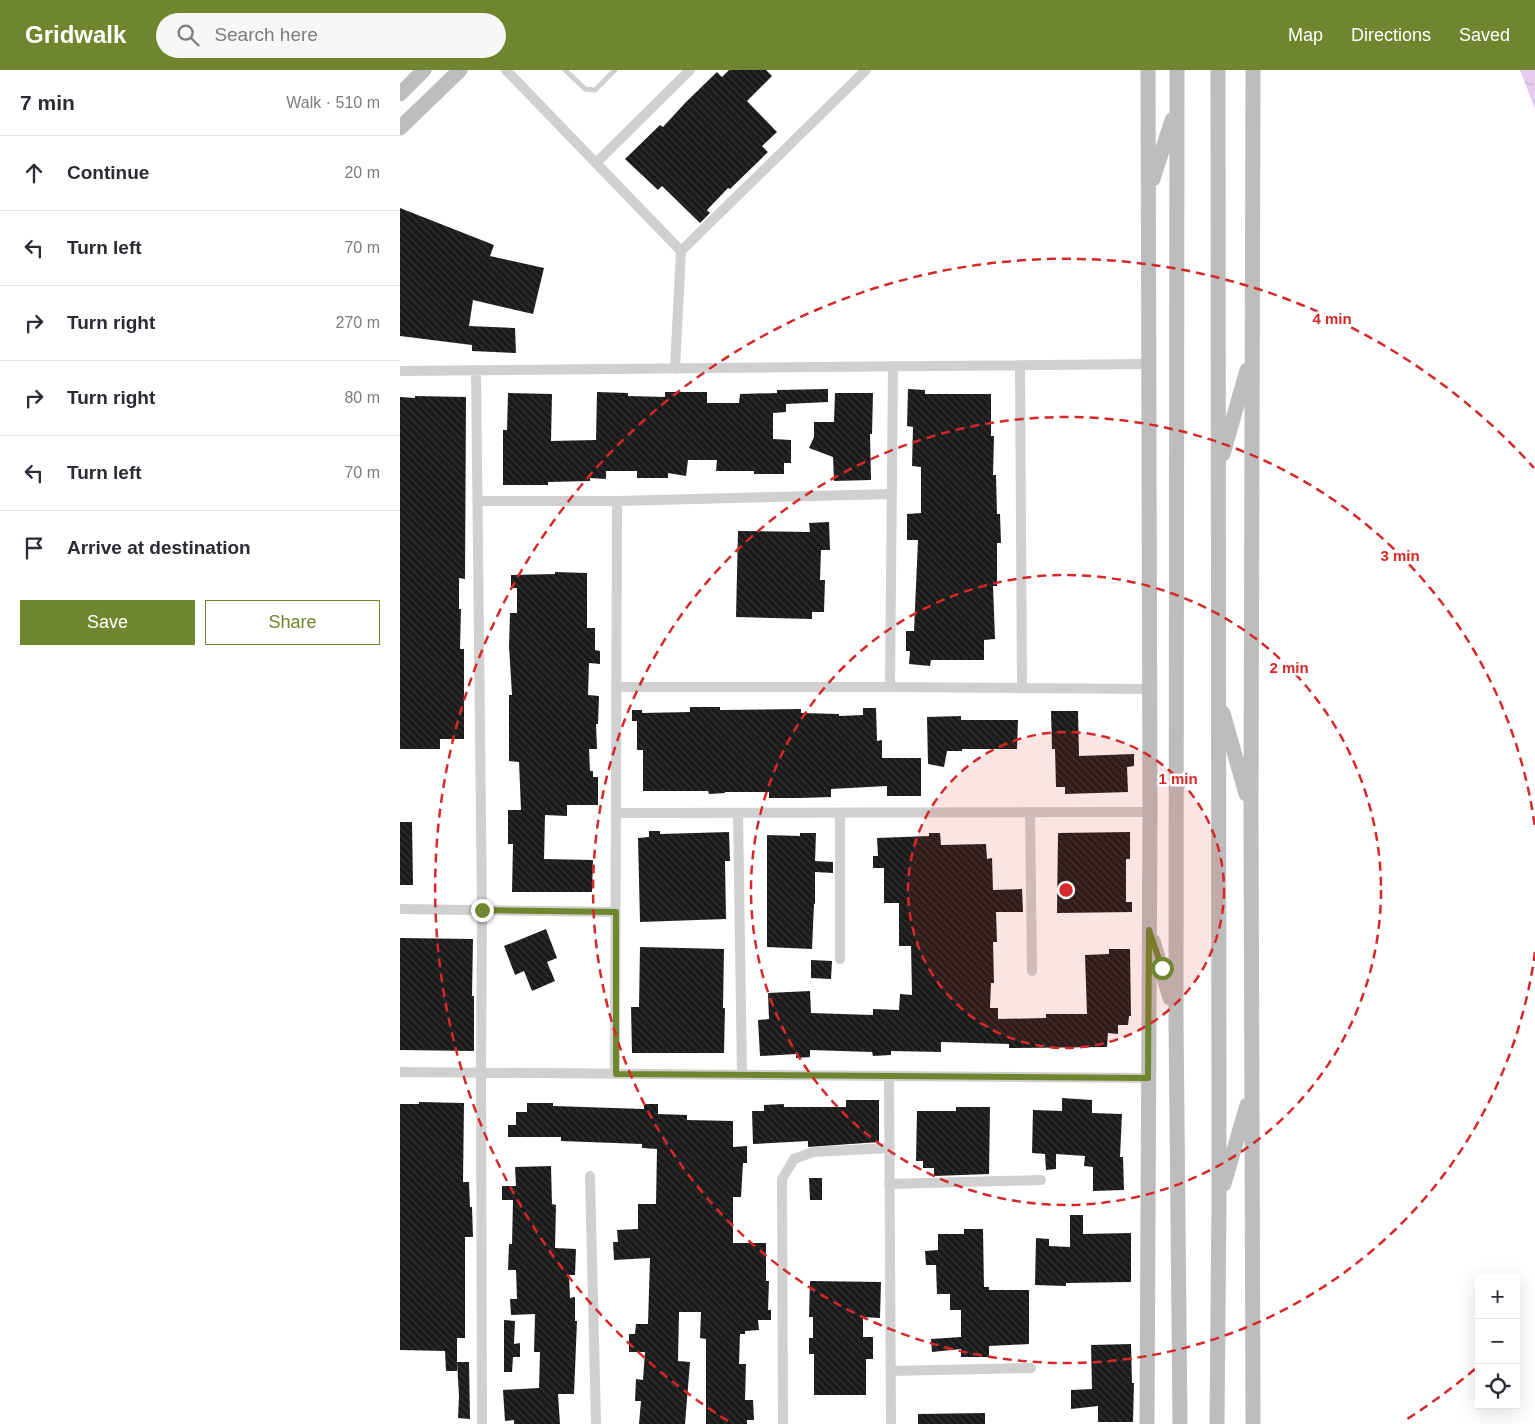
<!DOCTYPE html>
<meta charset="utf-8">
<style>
body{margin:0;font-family:Helvetica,sans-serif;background:#f7f7f7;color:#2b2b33}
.controls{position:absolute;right:15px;bottom:15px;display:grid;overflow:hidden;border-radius:0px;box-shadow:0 5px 20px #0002}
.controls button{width:45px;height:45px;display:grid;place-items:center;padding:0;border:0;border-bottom:1px solid #e1e1e2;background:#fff;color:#2b2b33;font:25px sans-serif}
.stop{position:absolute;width:15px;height:15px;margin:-11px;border:4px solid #70862e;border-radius:50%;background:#fff}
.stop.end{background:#70862e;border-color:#fff;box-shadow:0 1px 5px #0008}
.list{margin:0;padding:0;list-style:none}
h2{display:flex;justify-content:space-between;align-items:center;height:65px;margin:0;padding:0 20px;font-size:21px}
h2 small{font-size:16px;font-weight:400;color:#7c7c81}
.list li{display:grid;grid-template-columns:32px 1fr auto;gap:15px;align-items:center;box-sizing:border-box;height:75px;padding:0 20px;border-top:1px solid #e1e1e2}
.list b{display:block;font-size:19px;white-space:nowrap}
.list em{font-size:16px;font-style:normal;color:#7c7c81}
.actions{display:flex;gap:10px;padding:15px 20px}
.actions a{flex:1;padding:11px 0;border:1px solid #70862e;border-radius:0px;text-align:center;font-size:18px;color:#70862e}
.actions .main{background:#70862e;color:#fff}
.icon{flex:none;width:28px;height:28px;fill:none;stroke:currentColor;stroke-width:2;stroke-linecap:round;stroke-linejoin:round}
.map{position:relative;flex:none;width:1135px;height:1354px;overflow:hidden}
header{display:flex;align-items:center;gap:30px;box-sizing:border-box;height:70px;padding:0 25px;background:#70862e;color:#fff}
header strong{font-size:24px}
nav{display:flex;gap:28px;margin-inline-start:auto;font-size:18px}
.search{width:350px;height:45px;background:#f7f7f7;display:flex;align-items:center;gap:12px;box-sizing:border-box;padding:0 18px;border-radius:28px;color:#7c7c81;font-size:19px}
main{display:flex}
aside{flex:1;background:#fff}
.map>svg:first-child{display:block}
</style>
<header>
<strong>Gridwalk</strong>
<div class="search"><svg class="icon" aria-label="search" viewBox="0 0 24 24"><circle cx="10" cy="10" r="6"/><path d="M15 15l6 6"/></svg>Search here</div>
<nav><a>Map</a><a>Directions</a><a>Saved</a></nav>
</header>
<main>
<aside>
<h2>7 min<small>Walk · 510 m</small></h2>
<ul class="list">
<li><svg class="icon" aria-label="ahead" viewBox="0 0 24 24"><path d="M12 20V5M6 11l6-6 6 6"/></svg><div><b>Continue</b></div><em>20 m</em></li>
<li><svg class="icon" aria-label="left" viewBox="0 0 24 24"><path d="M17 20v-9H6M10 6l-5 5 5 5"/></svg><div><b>Turn left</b></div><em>70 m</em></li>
<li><svg class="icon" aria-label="right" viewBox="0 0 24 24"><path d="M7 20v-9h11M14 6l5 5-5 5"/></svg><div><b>Turn right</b></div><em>270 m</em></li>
<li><svg class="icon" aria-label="right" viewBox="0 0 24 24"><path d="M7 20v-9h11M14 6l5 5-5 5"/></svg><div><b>Turn right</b></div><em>80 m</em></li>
<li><svg class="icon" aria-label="left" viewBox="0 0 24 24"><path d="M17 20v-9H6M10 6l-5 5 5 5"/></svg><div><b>Turn left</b></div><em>70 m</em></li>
<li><svg class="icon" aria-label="arrive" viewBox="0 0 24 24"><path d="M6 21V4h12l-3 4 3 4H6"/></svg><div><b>Arrive at destination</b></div></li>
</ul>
<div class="actions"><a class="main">Save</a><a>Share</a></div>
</aside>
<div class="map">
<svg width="1135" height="1354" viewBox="0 0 1135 1354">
<defs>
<pattern id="water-ripples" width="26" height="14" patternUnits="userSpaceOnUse" patternTransform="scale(1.25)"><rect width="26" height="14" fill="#e6ccf1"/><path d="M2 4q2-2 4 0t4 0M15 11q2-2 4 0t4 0" fill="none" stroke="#c6b0cf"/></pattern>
<pattern id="building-back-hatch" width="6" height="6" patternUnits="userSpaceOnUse" patternTransform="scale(1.25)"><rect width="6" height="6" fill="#1a1a1a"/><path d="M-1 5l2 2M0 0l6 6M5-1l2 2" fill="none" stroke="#333"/></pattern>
</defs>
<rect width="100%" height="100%" fill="#fff"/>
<!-- water -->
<path fill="url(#water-ripples)" d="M1120,0H1135V39Z"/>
<!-- building -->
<path fill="url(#building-back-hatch)" d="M329,0H366L372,6L347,31L377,62L362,76L368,82L330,119L328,118L307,140L310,143L300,153L262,116L258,120L225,89L260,55L263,57L286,32L317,2L322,7Z
M0,138L94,175L90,186L144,198L133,244L73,230L69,256L115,258L116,283L72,281V275L0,266Z
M428,319V332L386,334V342L373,343V369L391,370V393H384V404H354V401H316L317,390H288L286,406L268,403V408H237V401H206V409L190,408V411L148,412V415H103V360H107L108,323L152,324L151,371L196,370L197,322L228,323V326L265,327V322H307V333H339L340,324L377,323V320Z
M508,319L525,320V324H591V366H594L593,405H596L597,444H600L601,473H597V516H593L595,569L584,570V590H531L530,596L509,594L510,581H506V561H514L518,470H507V444L521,443V397L512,396L513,357L507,356Z
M435,323H473L472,364H470L471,410L434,411L433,387L409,378L414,367V352H434Z
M15,326L66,327L65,509L59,508V539H61L60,579H64V669H40V679H0V327L15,328Z
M429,452L430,480H421L420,510H425L424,542H412V549L336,547L338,461L410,462L409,453Z
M155,502L187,503V558H195V580L200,581V594L189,593L188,625L199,626L198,654H196L197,679H189L190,701H193V707H198V735H167V746L145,745L144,789L193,790L192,822H112L113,774H108V740H121L119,692L109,691V625H112L109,576L110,543H117V518H111V505L155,504Z
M290,637H320V640L401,639V643L439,644V646L463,645V638H476L477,671L482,670V688H521V726H487V716L431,719V727L400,728H369V722H325V723L309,724L308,721H243V680H237V651H232V640H242V643L290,642Z
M651,641H678L679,686L734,684V696L727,697L728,722L665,724V717H656L655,679H652Z
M561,646V650H618L617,679H562V681H547L544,697L528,694L527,647Z
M0,752H12L13,815H0Z
M249,761H260V764L329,762L330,791H325L326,849L240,852L238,768L249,767Z
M730,762V789H726V832H732V842L657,843L658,763Z
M400,763H416L415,791L433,792V803L415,802V834H414L412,879L367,877V765L400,766Z
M529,763H540L541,775L586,774L587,789L592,788L593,820L622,819L623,842H596L597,872H593L594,913H591L590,938H598V949L646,948V944H687L685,885L709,884V879H730L731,946H729L728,955H718V964L708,963L707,977L609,978V974L541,972V982L491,981V985L473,986L472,982L410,980V987L396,988V984L360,986L358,950L369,949L368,923L410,921L411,943L473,945V939L499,940L500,924L512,925L511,876H499V833H484V798H473V786H478L477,768L529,766Z
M146,859L157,888L147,892L155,911L132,921L124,901L115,905L104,876Z
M0,868L73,869L72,926H74V981L0,980Z
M240,877L324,879L323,938H325L324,983H232L231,937H239Z
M411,890L432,891L431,909L411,908Z
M662,1028L692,1030V1043L722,1044L720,1087H723L724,1120L693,1121V1097L684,1096L685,1086L656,1084V1099L646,1100L645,1084L632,1083L633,1040L662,1041Z
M446,1030H479V1072L408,1077V1071L353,1074L352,1041H364V1035L384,1034V1037H446Z
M19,1032L64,1033L63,1112H69L70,1137H72L73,1167H65V1268H57V1301H46L45,1281L0,1280V1034H19Z
M127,1033H153V1036L244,1039V1034H258V1044L287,1045V1050L333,1051V1077L347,1076V1093H343L341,1127H333V1173H366V1211H369L368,1240H371V1250H358L359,1260L345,1261V1264H340L339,1294H346L345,1330H353L354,1350H347V1354H306V1269L300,1268L301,1242H279L278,1291L290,1292L285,1354H239L241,1331H235L236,1309L243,1310L245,1282H229V1264H235L236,1254H248L250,1188L214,1190L213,1172H218L217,1160L238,1159V1134H256L257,1079L242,1078V1074L161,1071V1067H108V1055H116V1042H127Z
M556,1037H590L589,1104L534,1106V1098H523V1091H516L517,1041H556Z
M151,1096L152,1134L156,1135L155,1178L176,1179L175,1205H169L170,1228L175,1227V1251H177L174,1324H158L160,1354H114V1350L105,1351L103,1320L139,1318L140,1282H134L135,1244L111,1245L110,1229H117L116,1200H108L109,1174H112L113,1130H102V1116H116L115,1097Z
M409,1108H422V1130H410Z
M670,1145H683V1164L731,1163V1212L666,1213V1216L635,1215L636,1168L649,1169V1176L670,1177Z
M564,1159H583L584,1217H589V1220H629V1274L589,1276V1287H561V1279L532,1282L531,1269L561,1267V1240H550V1224H537L536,1195H526L525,1181L538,1180V1164H564Z
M410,1211L481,1212L480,1248L463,1247V1267H473V1289H466V1325H414V1284H409V1268H413V1247H409Z
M104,1250L115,1251L114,1274L120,1273V1287H113L112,1302H104Z
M731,1274L732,1313H734L733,1352H698V1336L671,1339V1320L692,1319L691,1275Z
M57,1292H69L70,1349L58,1348L59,1326Z
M585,1343V1354H518V1344Z"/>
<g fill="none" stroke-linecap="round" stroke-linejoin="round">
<!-- lane -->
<path stroke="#d0d0d0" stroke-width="5" d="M165,0L185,19L195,20L215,0"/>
<!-- street -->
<path stroke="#d0d0d0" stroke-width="10" d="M106,0L281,181L275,299
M197,92L290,0
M281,181L466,0
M620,295L622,617
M76,300L82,840L81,1004L82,1354
M0,301L749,294
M78,431H217L492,424
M216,617H490L750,619
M490,617L493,296
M630,742L632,901
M216,743L750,742
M338,743L342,1005
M440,743V889
M0,839L216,842
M0,1002L748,1008
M215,1004L217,431
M489,1006L491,1354
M190,1106L196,1354
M489,1114L641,1110
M491,1301L631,1298
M383,1354L382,1109L394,1089L413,1082L489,1078"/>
<!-- secondary -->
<path stroke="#bdbdbd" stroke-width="15" d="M777,0L776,948L780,1354
M0,24L24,0
M0,58L60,0
M753,109L772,50
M823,384L847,300
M823,643L846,724
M753,871L770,928
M824,1114L847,1035
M747,1354L750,742L748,0
M817,1354L819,1130L818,0
M853,1354L851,742L853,0"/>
</g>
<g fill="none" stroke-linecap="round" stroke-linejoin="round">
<!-- route -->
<path stroke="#70862e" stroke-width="6" d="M82,840L216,842V1004L748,1008L749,860L762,898"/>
</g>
<!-- distance rings -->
<circle cx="666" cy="820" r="158" fill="#d62828" fill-opacity=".12"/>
<g fill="none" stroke="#d62828" stroke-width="2.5" stroke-dasharray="9 6">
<circle cx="666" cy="820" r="158"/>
<circle cx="666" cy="820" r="315"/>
<path d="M1135 882A473 473 0 1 1 1135 758"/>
<path d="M1075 1299A630 630 0 0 1 1004 1351M328 1351A630 630 0 1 1 1134 398"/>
</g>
<circle cx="666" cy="820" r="8" fill="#d62828" stroke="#fff" stroke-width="2.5"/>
<g font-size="15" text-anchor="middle" font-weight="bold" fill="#d62828" stroke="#fff" stroke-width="5" stroke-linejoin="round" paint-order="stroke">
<text x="932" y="254">4 min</text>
<text x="1000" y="491">3 min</text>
<text x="889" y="603">2 min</text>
<text x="778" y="714">1 min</text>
</g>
</svg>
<div class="controls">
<button>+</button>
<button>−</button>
<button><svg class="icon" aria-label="locate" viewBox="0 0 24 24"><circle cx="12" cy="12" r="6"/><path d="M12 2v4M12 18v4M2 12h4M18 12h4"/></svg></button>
</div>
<div class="stop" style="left:762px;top:898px"></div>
<div class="stop end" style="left:82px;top:840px"></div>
</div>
</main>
